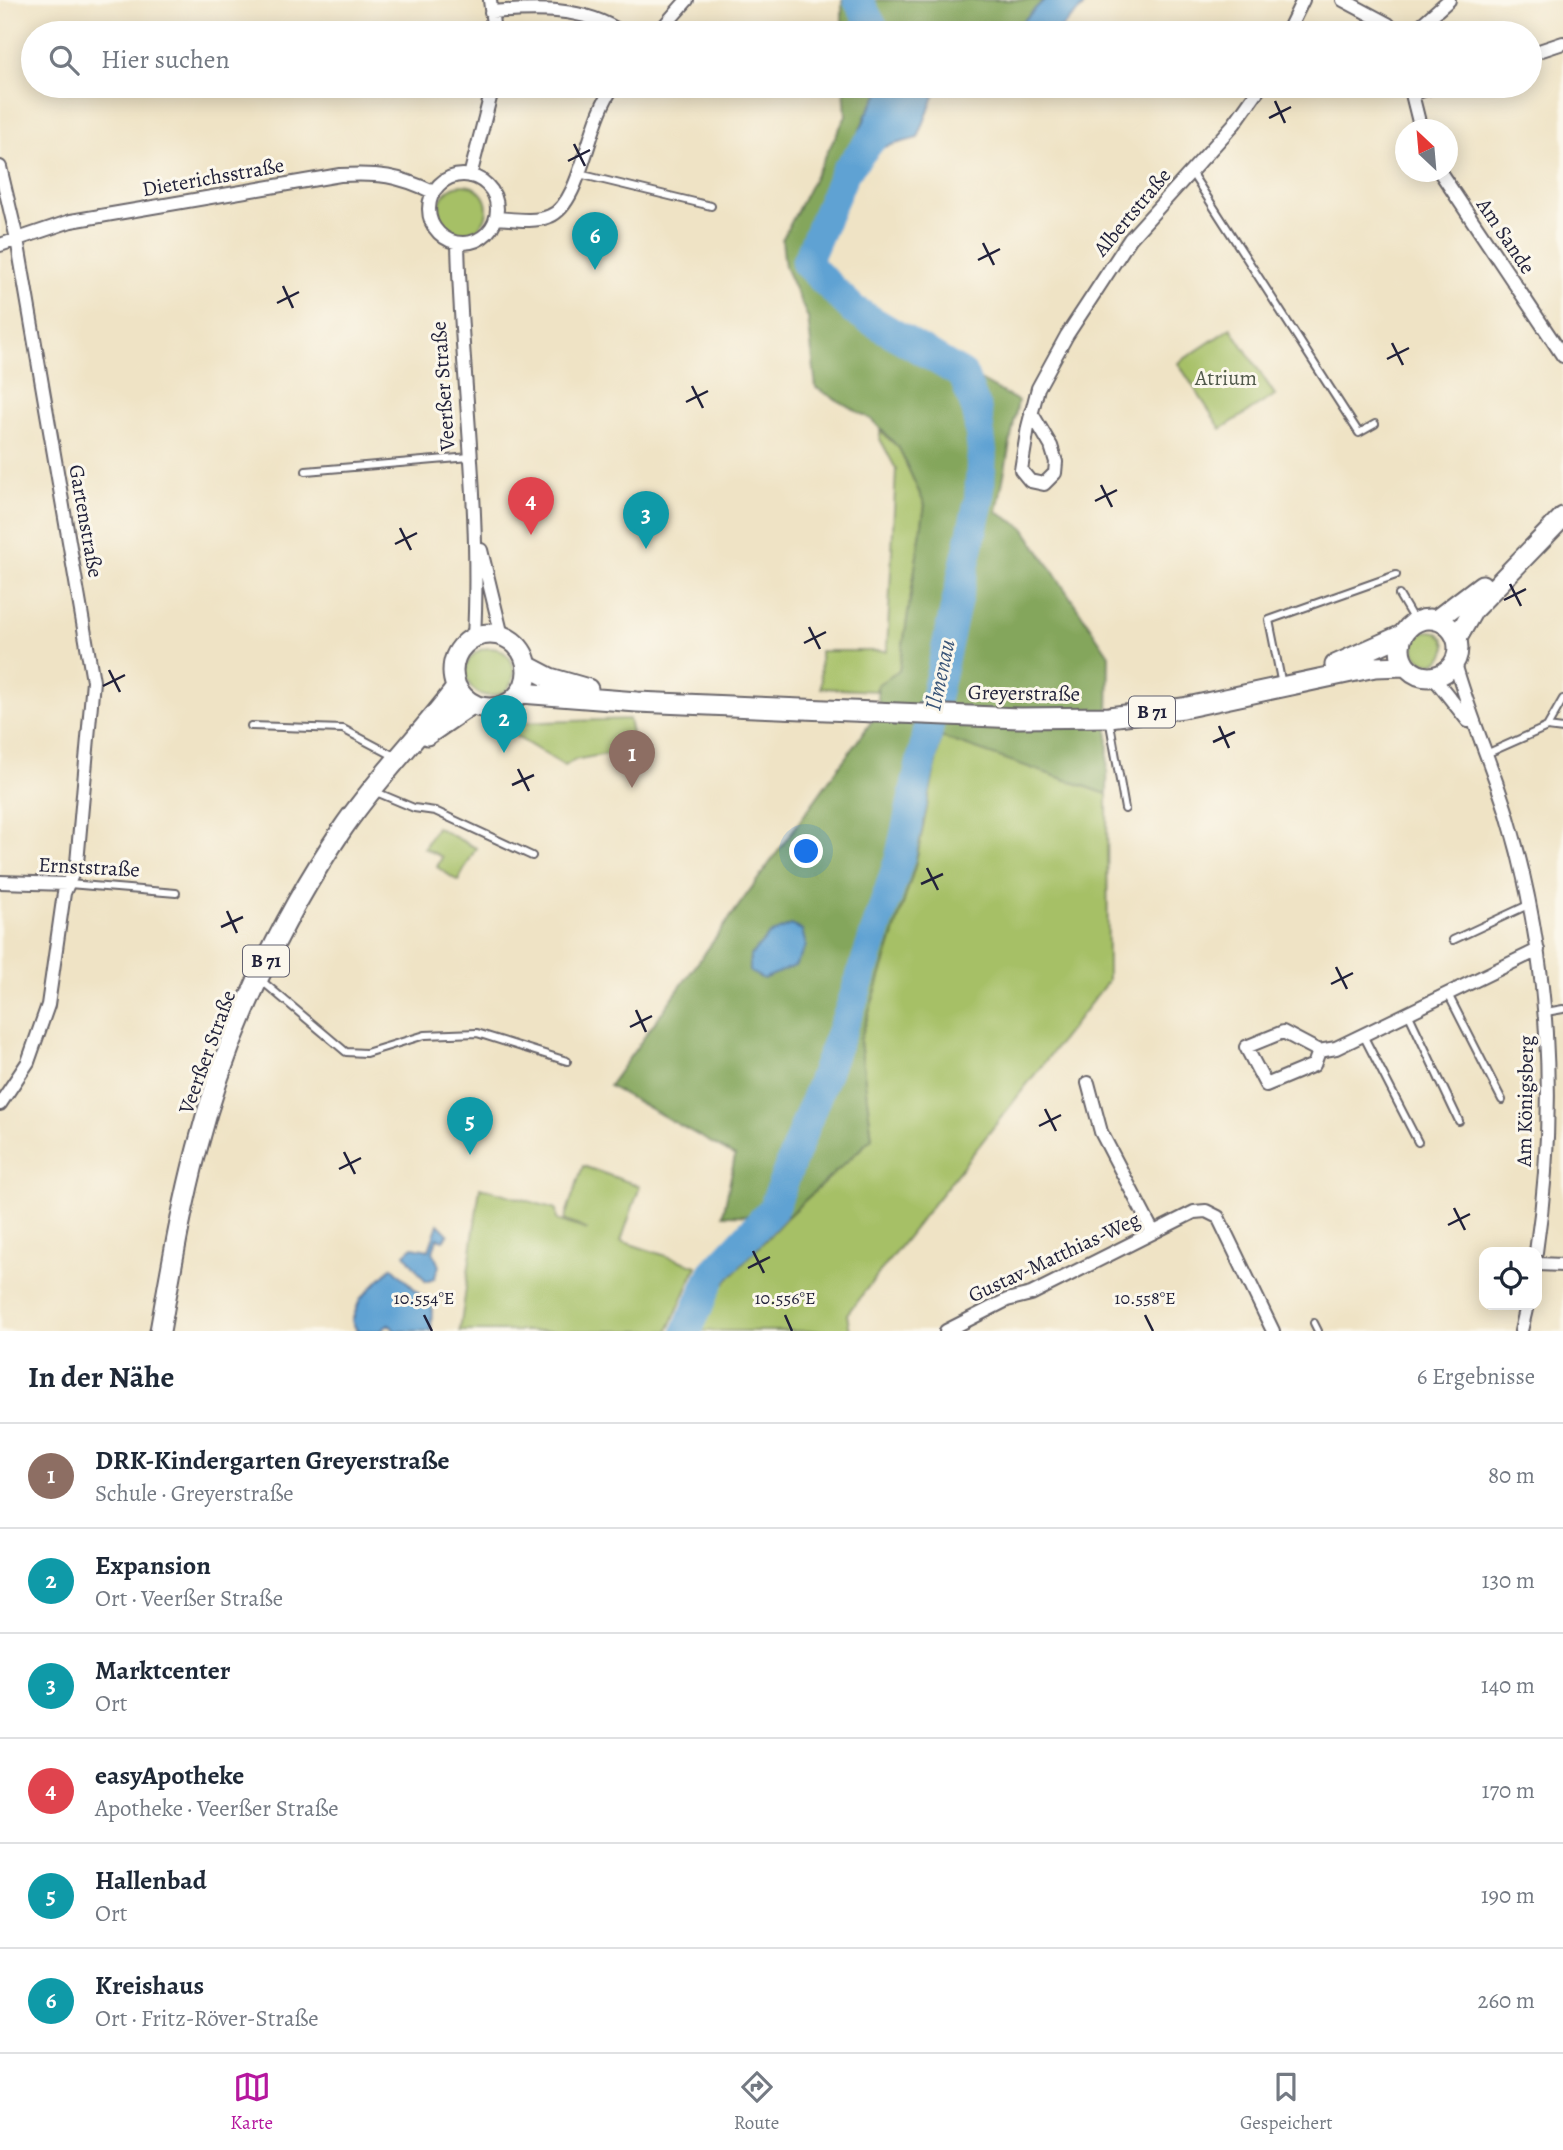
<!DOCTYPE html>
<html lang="de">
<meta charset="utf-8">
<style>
body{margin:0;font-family:Alegreya,serif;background:#f6f6f7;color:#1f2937}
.controls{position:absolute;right:21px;bottom:21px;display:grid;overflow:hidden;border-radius:14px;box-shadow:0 4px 18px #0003}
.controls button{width:63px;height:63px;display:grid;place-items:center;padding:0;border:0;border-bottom:2px solid #e0e1e3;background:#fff;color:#1f2937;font:35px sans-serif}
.compass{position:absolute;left:1395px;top:119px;width:63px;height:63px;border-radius:50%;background:#fff;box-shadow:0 4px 18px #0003;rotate:334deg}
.you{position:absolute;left:807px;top:852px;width:24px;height:24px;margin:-18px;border:5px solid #fff;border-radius:50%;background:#1a73e8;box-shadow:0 0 0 10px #1a73e833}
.badge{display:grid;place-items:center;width:46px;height:46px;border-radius:50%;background:#b5179e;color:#fff;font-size:23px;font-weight:700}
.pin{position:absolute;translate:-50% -58px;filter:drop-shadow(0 2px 4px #0008)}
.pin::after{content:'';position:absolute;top:37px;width:24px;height:21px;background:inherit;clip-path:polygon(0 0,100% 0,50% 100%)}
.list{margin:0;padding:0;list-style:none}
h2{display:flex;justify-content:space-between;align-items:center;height:91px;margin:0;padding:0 28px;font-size:30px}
h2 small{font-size:23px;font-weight:400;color:#747a83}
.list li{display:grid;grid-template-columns:46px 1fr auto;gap:21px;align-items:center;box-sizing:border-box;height:105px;padding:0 28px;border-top:2px solid #e0e1e3}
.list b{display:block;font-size:26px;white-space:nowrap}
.list p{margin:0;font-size:23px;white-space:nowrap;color:#747a83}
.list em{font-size:23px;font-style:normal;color:#747a83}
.icon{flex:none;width:38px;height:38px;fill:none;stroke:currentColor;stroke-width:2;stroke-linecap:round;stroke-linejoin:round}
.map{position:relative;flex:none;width:1563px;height:1331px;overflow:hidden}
.search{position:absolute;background:#fff;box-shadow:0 4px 18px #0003;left:21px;right:21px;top:21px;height:77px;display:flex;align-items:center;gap:18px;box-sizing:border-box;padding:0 24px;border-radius:38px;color:#747a83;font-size:26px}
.sheet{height:721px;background:#fff}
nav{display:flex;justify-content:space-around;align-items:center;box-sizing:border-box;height:98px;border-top:2px solid #e0e1e3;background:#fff;font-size:19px;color:#747a83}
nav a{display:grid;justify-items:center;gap:4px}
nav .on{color:#b5179e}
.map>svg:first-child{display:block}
</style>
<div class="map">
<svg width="1563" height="1331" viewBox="0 0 1563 1331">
<rect width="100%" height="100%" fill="#fbf7ec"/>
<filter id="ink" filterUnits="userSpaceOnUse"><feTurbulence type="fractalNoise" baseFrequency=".0143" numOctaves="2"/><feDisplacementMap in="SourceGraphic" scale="14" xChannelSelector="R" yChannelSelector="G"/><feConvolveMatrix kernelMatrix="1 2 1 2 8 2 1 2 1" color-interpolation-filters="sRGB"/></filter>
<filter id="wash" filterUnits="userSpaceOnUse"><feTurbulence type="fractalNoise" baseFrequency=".00686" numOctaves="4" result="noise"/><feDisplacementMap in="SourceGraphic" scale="28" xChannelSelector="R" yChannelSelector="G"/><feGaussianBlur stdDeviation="1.57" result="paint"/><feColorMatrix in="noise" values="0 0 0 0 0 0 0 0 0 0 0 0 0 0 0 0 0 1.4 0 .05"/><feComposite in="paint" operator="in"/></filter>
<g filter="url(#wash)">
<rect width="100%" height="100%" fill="#efe3c5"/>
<!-- green -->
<path fill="#a6c066" stroke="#647150" stroke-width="2" d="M439 209a24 24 0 1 1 48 0a24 24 0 1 1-48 0Z
M1231,328L1275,395L1221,429L1178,363Z
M880,431L899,448L925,505L899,671L877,685L876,691L821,688L820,651H887L896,469L880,439Z
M1414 647a16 16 0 1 1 32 0a16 16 0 1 1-32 0Z
M466 672a24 24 0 1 1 48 0a24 24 0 1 1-48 0Z
M629,719L635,749L574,760L565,766L502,728L515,723Z
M941,736L1107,794L1108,981L847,1314L850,1331H701L721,1287L788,1216L872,1138L860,1041L915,866Z
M436,827L476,848L458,881L437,867L442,857L424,848Z
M583,1166L640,1186L621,1241L697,1266L668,1331H460L480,1187L556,1209L557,1220L588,1230L564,1220Z"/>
<!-- forest -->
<path fill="#84a65b" stroke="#53644b" stroke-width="2" d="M842,0H1044L1022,23L973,33H842Z
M844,86H884L867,113L806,264L854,310L1018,401L997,512L1024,528L1109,655L1107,794L941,737L915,866L860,1041L872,1138L788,1216L723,1215L735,1156L609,1086L879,711L877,685L899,671L925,505L899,448L872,420L816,388L808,318L785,267L782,240L846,116Z"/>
<!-- water -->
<path fill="#5fa2d3" stroke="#406287" stroke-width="2" d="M1044,0H1090L1056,33H973L1021,23Z
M884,86H938L918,138L884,147L845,172L867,113Z
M791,925L802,930L806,946L795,966L763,979L750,972V956L770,934Z
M438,1224L448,1234L443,1240L437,1238L433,1252L439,1266L434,1279L426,1282L405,1254L413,1247L429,1250Z
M392,1267L432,1306L431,1331H395L389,1324L381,1331H357L352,1321L360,1299Z"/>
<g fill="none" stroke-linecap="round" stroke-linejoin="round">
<!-- river -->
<path stroke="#5fa2d3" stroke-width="30" d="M858,0L876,33
M687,1331L713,1273L773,1209L850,1009L900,857L979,500L982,451L977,411L963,375L854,310L806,263L845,172L915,86"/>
</g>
</g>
<g filter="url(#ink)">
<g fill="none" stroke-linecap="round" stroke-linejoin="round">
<!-- lane casing -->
<g stroke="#6a666b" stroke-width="10">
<path id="lane" d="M1191,172L1359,433L1375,424
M579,174L711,206
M306,471L470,457
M1399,595L1415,622
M1282,685L1269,620L1396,575
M1109,718L1125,809
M251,726L343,729L396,757
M1547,727L1563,729
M1486,754L1547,727L1563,699
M376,792L414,808L435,811L532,856
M69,884L176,893
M1453,940L1528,905
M262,981L346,1052L366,1053L425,1035L477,1033L567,1061
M1448,994L1502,1100
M1546,1012L1563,1009
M1408,1013L1459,1121
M1363,1035L1418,1142
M1314,1323L1318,1331"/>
</g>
<!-- street casing -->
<g stroke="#6a666b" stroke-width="16">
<path id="street" d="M490,0L494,33
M1343,0L1388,24L1396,33
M491,12C535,9 584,6 622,33
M658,33L687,0
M1287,33L1303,0
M1412,33L1449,0
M1530,54L1563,43
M1410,86L1421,130
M1412,94L1436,86
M0,167L17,239L93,681L77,863L64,893L48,1005L28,1062L0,1104
M1440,172L1563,356
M429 209a34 34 0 1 1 68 0a34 34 0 1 1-68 0Z
M470,176L493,86
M496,218C513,219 534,223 550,216C582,203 588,118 614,86
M458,243C461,375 481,506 474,637
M0,245L71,221L340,175C379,173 397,175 433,192
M1031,412L1051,446L1056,462L1055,473L1044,484L1030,481L1021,470L1028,427L1038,388L1067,335L1130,239L1234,124L1261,86
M481,550L502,636
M1455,663C1469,714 1491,763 1507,814C1550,956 1558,1106 1536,1252
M1434,678L1468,721
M0,882L67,884
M1319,1051L1314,1065L1266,1085L1246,1047L1283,1032L1319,1051L1336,1048L1538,950
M1088,1083L1101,1132L1153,1232
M1537,1264L1563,1265
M946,1331L1007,1300L1031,1294L1194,1212L1206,1211L1218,1217L1273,1331
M1521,1331L1527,1305"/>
</g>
<!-- primary casing -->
<g stroke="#6a666b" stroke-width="23">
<path id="primary" d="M1400 648a29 29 0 1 1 58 0a29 29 0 1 1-58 0Z
M1436,620L1482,585
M453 671a37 37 0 1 1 74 0a37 37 0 1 1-74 0Z
M1457,638L1473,610L1563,517
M1335,665L1402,635
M527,666L550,678L588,689
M521,693L637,702L1019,718L1109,717L1183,708L1375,667L1405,666
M427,735L472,704
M160,1331C171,1270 181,1209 197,1149C226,1036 278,924 343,828C377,778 420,736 456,688"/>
</g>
<!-- lane -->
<use href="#lane" stroke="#fff" stroke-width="6"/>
<!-- street -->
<use href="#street" stroke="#fff" stroke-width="12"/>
<!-- primary -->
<use href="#primary" stroke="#fff" stroke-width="19"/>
</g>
</g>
<!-- ticks -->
<path fill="none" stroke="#22223b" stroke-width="2.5" d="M1275,101L1285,123M1269,118L1291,107M574,144L585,166M568,161L590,150M983,243L994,265M978,260L1000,249M283,286L293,308M277,303L299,292M1392,343L1403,365M1387,359L1409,348M692,386L703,408M686,402L708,391M1101,485L1112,507M1095,501L1117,490M400,528L411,550M395,544L417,533M1510,584L1521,606M1504,600L1526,589M809,627L820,649M804,643L826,632M109,670L120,692M103,686L125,675M1219,726L1229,748M1213,742L1235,732M518,769L529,791M512,785L534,775M927,868L938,890M921,884L943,874M227,911L237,933M221,927L243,917M1336,967L1347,989M1331,984L1353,973M636,1010L646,1032M630,1027L652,1016M1045,1109L1056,1131M1039,1126L1061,1115M344,1152L355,1174M339,1169L361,1158M1454,1208L1465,1230M1448,1225L1470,1214M753,1251L764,1273M748,1268L770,1257M424,1315L432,1331M785,1315L792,1331M1145,1315L1153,1331"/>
<g text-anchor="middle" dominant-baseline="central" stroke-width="6" stroke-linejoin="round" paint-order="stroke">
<!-- shield labels -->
<g fill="#fbf7ec" stroke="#636270" stroke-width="2">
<rect x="1129" y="696.5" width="46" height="31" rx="5"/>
<rect x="243" y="945.5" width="46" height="31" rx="5"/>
</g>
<g font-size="19" font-weight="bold" fill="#22223b">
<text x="1152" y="712">B 71</text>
<text x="266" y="961">B 71</text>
</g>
<!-- street labels -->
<g font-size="21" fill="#22223b" stroke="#fbf7ec">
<text transform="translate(213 177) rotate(-10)">Dieterichsstraße</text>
<text transform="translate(1132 212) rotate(-50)">Albertstraße</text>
<text transform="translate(1506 236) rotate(56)">Am Sande</text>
<text transform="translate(443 386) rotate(-94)">Veerßer Straße</text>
<text transform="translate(86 521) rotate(80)">Gartenstraße</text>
<text transform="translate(1024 693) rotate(1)">Greyerstraße</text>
<text transform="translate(89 867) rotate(3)">Ernststraße</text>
<text transform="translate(207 1052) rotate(-70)">Veerßer Straße</text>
<text transform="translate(1525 1101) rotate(-89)">Am Königsberg</text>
<text transform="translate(1054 1257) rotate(-25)">Gustav-Matthias-Weg</text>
</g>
<!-- park labels -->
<g font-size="21" fill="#50594a" stroke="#fbf7ec">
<text x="1226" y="378">Atrium</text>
</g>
<!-- water labels -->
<g font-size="23" font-style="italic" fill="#3a5578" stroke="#fbf7ec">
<text transform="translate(940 675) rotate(-78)">Ilmenau</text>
</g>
</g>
<g font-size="18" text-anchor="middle" fill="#22223b" stroke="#fbf7ec" stroke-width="6" stroke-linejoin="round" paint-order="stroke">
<text x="424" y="1304">10.554°E</text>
<text x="785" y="1304">10.556°E</text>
<text x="1145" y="1304">10.558°E</text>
</g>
</svg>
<div class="controls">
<button><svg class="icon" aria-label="locate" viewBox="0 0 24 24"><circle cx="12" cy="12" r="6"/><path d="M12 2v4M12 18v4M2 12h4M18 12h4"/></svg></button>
</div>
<svg class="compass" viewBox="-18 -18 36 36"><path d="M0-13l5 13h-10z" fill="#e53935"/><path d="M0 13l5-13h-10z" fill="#747a83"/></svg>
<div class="you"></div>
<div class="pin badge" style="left:632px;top:788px;background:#8d6e63">1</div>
<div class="pin badge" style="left:504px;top:753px;background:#0f9aa8">2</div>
<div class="pin badge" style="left:646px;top:549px;background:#0f9aa8">3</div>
<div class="pin badge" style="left:531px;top:535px;background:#e0444e">4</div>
<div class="pin badge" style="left:470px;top:1155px;background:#0f9aa8">5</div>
<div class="pin badge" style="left:595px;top:270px;background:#0f9aa8">6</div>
<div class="search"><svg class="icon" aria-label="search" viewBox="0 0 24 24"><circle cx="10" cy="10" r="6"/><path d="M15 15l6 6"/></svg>Hier suchen</div>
</div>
<section class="sheet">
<h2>In der Nähe<small>6 Ergebnisse</small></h2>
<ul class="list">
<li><span class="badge" style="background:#8d6e63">1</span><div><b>DRK-Kindergarten Greyerstraße</b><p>Schule · Greyerstraße</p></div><em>80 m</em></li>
<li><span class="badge" style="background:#0f9aa8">2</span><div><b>Expansion</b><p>Ort · Veerßer Straße</p></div><em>130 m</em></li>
<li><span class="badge" style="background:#0f9aa8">3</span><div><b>Marktcenter</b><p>Ort</p></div><em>140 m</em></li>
<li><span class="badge" style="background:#e0444e">4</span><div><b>easyApotheke</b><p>Apotheke · Veerßer Straße</p></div><em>170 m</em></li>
<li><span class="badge" style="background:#0f9aa8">5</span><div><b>Hallenbad</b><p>Ort</p></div><em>190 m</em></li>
<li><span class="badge" style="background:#0f9aa8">6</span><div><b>Kreishaus</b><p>Ort · Fritz-Röver-Straße</p></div><em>260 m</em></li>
</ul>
</section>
<nav>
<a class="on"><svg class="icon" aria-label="map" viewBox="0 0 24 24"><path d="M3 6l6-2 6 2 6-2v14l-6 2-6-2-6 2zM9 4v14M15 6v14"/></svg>Karte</a>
<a><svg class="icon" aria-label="directions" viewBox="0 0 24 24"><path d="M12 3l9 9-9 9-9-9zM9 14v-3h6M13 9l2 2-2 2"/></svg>Route</a>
<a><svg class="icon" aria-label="saved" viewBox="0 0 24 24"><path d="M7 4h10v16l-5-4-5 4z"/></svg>Gespeichert</a>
</nav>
